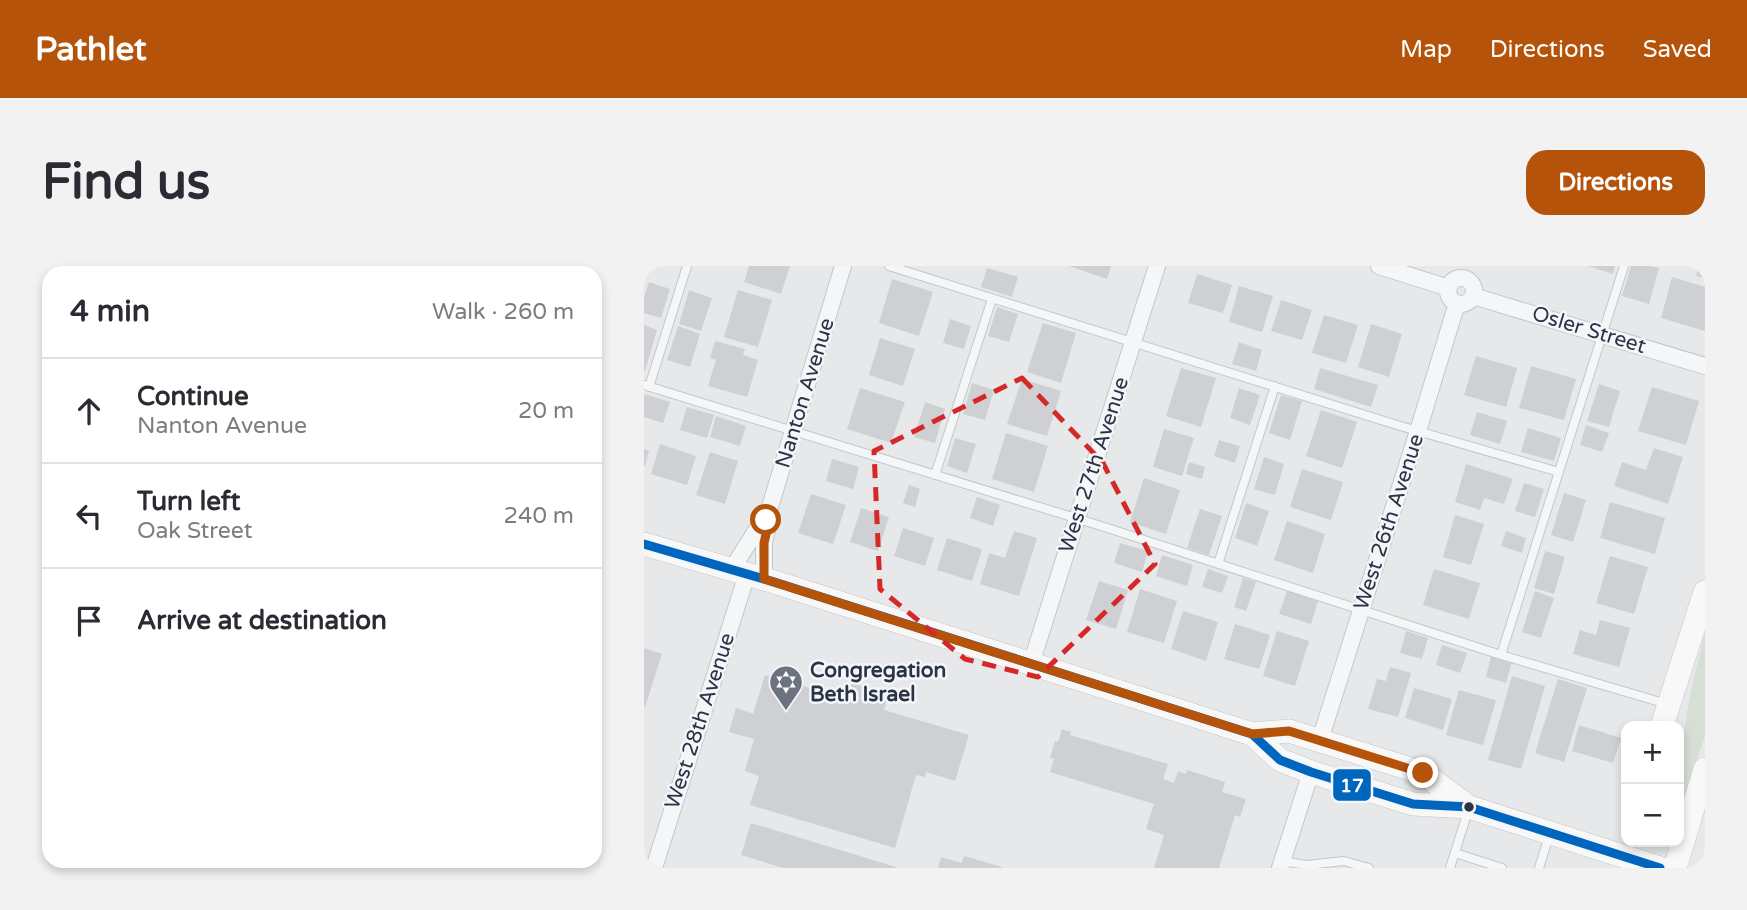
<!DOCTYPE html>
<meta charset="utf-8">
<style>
body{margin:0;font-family:"Varela Round",sans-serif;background:#f2f2f3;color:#2b2b33}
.controls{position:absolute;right:21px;bottom:21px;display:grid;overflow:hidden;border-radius:14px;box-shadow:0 4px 10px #0003}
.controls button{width:63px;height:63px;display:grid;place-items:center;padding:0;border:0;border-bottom:2px solid #e1e1e2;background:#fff;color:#2b2b33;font:35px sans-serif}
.stop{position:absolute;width:21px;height:21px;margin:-16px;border:5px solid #b45309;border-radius:50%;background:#fff}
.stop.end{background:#b45309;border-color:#fff;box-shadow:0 2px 7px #0008}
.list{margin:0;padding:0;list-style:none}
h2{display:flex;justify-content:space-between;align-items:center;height:91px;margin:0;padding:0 28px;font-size:30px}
h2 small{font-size:23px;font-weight:400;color:#7c7c81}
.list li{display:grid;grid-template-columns:46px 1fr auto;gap:21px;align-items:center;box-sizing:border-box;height:105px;padding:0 28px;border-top:2px solid #e1e1e2}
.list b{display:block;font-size:26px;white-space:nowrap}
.list p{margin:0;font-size:23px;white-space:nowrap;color:#7c7c81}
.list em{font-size:23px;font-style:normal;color:#7c7c81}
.icon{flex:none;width:38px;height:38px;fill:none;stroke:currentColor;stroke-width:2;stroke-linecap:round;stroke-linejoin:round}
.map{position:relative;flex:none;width:1061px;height:602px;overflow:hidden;border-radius:21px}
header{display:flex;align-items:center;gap:42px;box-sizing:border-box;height:98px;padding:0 35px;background:#b45309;color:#fff}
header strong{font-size:33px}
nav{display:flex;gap:38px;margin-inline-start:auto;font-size:24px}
.intro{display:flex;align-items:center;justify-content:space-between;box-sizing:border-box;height:168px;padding:0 42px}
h1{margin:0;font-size:49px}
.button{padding:18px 32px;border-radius:21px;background:#b45309;color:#fff;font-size:24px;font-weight:700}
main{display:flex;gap:42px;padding:0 42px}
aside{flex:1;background:#fff;border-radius:21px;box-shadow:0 4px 10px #0003}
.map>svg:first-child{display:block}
</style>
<header>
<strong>Pathlet</strong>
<nav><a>Map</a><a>Directions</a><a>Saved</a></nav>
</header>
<div class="intro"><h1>Find us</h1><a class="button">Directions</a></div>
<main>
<aside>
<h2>4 min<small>Walk · 260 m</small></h2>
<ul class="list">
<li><svg class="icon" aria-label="ahead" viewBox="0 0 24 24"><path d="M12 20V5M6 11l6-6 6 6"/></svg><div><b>Continue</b><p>Nanton Avenue</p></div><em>20 m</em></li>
<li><svg class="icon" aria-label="left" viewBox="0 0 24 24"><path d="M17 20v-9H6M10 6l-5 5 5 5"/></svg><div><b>Turn left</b><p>Oak Street</p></div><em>240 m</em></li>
<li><svg class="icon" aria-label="arrive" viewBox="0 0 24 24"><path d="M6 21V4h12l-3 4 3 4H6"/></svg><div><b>Arrive at destination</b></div></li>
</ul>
</aside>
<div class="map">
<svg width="1061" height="602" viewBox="0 0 1061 602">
<rect width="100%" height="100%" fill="#e6e8ea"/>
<!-- green -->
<path fill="#d6ded6" d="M1061,365V469L1035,553V495L1046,430Z"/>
<!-- building -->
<path fill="#ced0d3" d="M105,0H146L137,28L100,16Z
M425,0H467L463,13Z
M944,0H971L969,8Z
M987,0H1007L1015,2L1005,38L978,30Z
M1055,0H1061V12L1052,10Z
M343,2L374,11L368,31L337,21Z
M553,8L588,19L579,47L544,37Z
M1028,11L1061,21V65L1017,52Z
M248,13L289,26L275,70L235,57Z
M5,16L26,23L17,52L0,47V31Z
M595,20L629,30L618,66L585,56Z
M45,24L68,32L57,65L35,58Z
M94,24L128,34L114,81L80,71Z
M637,34L668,44L658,74L627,65Z
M353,41L374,48L365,76L344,70Z
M680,49L714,59L702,97L668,87Z
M306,53L327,60L320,83L299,77Z
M399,57L432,67L417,117L383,106Z
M727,58L758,68L745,111L714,101Z
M0,59L13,64L1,105H0Z
M34,60L56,68L46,101L23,94Z
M236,72L271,83L259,120L225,109Z
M71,75L101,83L99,89L114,94L103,131L64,120L72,94L66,92Z
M595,76L618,84L612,105L588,98Z
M832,90L873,102L862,141L820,129Z
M887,100L932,113L920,154L875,142Z
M537,102L572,112L557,161L522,150Z
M676,102L734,119L727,141L670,123Z
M378,113L417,125L403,170L363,158Z
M328,117L350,124L341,154L319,148Z
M955,118L976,125L965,161L943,155Z
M1008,121L1055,135L1042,179L994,165Z
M216,122L261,136L247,177L203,163Z
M595,122L616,129L606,159L586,152Z
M0,128L26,136L19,157L0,151Z
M637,129L658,135L646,174L625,167Z
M281,136L301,143L291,177L270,171Z
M43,141L70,149L63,172L36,164Z
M677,144L713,156L698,202L662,190Z
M833,146L863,155L856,178L826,169Z
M72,150L102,160L96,180L66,171Z
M942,159L965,167L958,186L936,179Z
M884,162L917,172L910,195L877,186Z
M520,163L550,172L538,210L509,201Z
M362,167L404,180L390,226L348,213Z
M311,172L332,178L323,207L303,200Z
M575,174L596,180L591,197L570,190Z
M16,178L52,190L43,219L7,208Z
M1010,182L1039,191L1024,238L970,220L978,196L1002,204Z
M0,183L5,185L1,200H0Z
M66,186L94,195L81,238L52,229Z
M620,191L640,198L631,229L610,223Z
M188,193L215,201L209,223L182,215Z
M545,196L561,201L558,213L542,208Z
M822,198L869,213L860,238L840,232L836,244L811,236Z
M658,203L699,216L687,254L646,241Z
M500,212L536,224L522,268L486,256Z
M880,217L900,223L891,251L871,245Z
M265,219L276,223L271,241L259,237Z
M920,227L942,234L929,276L907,269Z
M167,228L202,239L189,278L154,267Z
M333,231L356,239L349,260L326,252Z
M966,236L1021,252L1011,288L956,272Z
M602,237L625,245L613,280L591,272Z
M217,242L245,251L234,285L206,276Z
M556,243L578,250L565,289L543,282Z
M811,249L840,258L827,299L799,291Z
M643,255L681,268L669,307L630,294Z
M259,262L290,272L281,300L250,290Z
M370,265L393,272L375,330L336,318L345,287L361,292Z
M862,265L882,272L878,287L857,280Z
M303,272L338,283L328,315L293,304Z
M476,277L504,285L498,306L470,297Z
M901,285L921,291L910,328L890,322Z
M518,289L549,299L543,320L512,310Z
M966,290L1004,301L990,348L952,337Z
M564,303L584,310L578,327L558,321Z
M790,303L836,317L825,353L779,339Z
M599,312L612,316L602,345L590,341Z
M455,315L484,324L472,363L442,354Z
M496,323L533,335L520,377L483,366Z
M643,325L674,335L667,358L635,348Z
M891,325L910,332L897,372L878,366Z
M539,345L574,356L562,395L527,383Z
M956,354L986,362L975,401L929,388L936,364L952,369Z
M591,358L626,369L615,403L580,393Z
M633,365L665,375L651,420L619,410Z
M762,365L784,372L778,393L756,387Z
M798,379L823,387L816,407L792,399Z
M0,382L18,388L1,441H0Z
M847,390L868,396L862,417L842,411Z
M746,401L767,407L754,451L724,443L733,413L742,415Z
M121,409L203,433L208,417L245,428L240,444L325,469L311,515L282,506L281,511L272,509L251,582L106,539L115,510L101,505L110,473L85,466L92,442L109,448Z
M868,410L901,420L877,503L844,494Z
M914,413L943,422L920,496L891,487Z
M770,422L808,433L799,464L761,452Z
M815,424L852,434L839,479L802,469Z
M935,459L977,472L969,497L928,485Z
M418,463L427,466L426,469L524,498L519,513L530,517L534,505L542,508L543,504L581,516L578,526L602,533L596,551L591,549L575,602H510L520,569L502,563L510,538L406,506L410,493L406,492L411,475L414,476Z
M107,557L252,601V602H139L97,589Z
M320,590L358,601L357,602H294L297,591L317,597Z"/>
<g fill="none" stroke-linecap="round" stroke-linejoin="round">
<!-- service casing -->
<g stroke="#c4c6c8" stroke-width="10">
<path id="service" d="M245,0L753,159L915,206
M0,119L454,259L857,389L1023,438
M5,121L43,0
M291,209L348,33
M574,298L631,120
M857,389L980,0
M811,587L858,602
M638,595L663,599L700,595L725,602
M806,602L824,545
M895,602L905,570"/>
</g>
<!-- minor casing -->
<g stroke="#c4c6c8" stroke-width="18">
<path id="minor" d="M735,0L805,22
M804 25a13 13 0 1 1 26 0a13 13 0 1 1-26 0Z
M829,30L1061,100
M88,304C95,291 100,284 107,273C112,265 114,259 122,254
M120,313V277L123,264L122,254L199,0
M387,398L513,0
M676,474L774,165L813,37
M10,602L103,308
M636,602L667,506"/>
</g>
<!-- secondary casing -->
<g stroke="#c4c6c8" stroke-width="24">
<path id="secondary" d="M0,278L127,315L608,468L645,465L779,507L825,541
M1018,460L1061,326
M608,468L636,494L667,506L769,538L825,541L1016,602
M1031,602L1061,503"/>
</g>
<!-- service -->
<use href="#service" stroke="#f5f6f7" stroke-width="8"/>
<!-- minor -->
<use href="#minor" stroke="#f5f6f7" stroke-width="16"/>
<!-- secondary -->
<use href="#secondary" stroke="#f8f8f8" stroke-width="23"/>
<!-- bus-1 casing -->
<g stroke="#f4f6f9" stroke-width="14">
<path id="bus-1" d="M0,278L127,315L608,468L636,494L667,506L769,538L825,541L1016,602"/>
</g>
<!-- bus-1 -->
<use href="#bus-1" stroke="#0065bd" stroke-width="9"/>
</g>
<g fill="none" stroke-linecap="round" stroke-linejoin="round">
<!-- route -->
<path stroke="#b45309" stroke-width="9" d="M122,254L123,264L120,277V313L608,468L645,465L779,507"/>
</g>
<!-- marked area -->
<path fill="none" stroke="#d62828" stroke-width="5" stroke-dasharray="14 9" stroke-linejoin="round" d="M378,112L459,197L511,298L394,411L321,393L236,323L230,185Z"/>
<!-- icons -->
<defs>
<g id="synagogue-pin" transform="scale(1.75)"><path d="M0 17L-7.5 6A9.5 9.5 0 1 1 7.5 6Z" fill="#6c737f" stroke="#f4f6f9"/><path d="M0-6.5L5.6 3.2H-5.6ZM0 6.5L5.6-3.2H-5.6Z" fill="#fff"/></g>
</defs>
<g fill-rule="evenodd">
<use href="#synagogue-pin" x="142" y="416"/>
</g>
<!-- markers -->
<circle fill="#2b3445" stroke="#f4f6f9" stroke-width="2.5" cx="825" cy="541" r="6"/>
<g text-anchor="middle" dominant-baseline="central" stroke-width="5" stroke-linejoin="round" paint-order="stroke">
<!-- street labels -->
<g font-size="21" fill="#2b3445" stroke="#f4f6f9">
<text transform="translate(945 64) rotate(17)">Osler Street</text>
<text transform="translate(161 127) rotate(-73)">Nanton Avenue</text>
<text transform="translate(450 199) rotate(-72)">West 27th Avenue</text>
<text transform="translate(745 256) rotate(-72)">West 26th Avenue</text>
<text transform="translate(56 455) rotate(-72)">West 28th Avenue</text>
</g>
<!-- poi labels -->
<g font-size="21" font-weight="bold" fill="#2b3445" stroke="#f4f6f9" text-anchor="start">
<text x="166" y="404">Congregation<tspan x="166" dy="24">Beth Israel</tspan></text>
</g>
</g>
<rect stroke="#f4f6f9" stroke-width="2.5" x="688" y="502" width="40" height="34" rx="7" fill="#0065bd"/>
<g font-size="19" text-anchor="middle" font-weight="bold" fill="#fff">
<text x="708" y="526">17</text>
</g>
</svg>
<div class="controls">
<button>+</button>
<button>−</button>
</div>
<div class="stop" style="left:122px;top:254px"></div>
<div class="stop end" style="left:779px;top:507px"></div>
</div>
</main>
